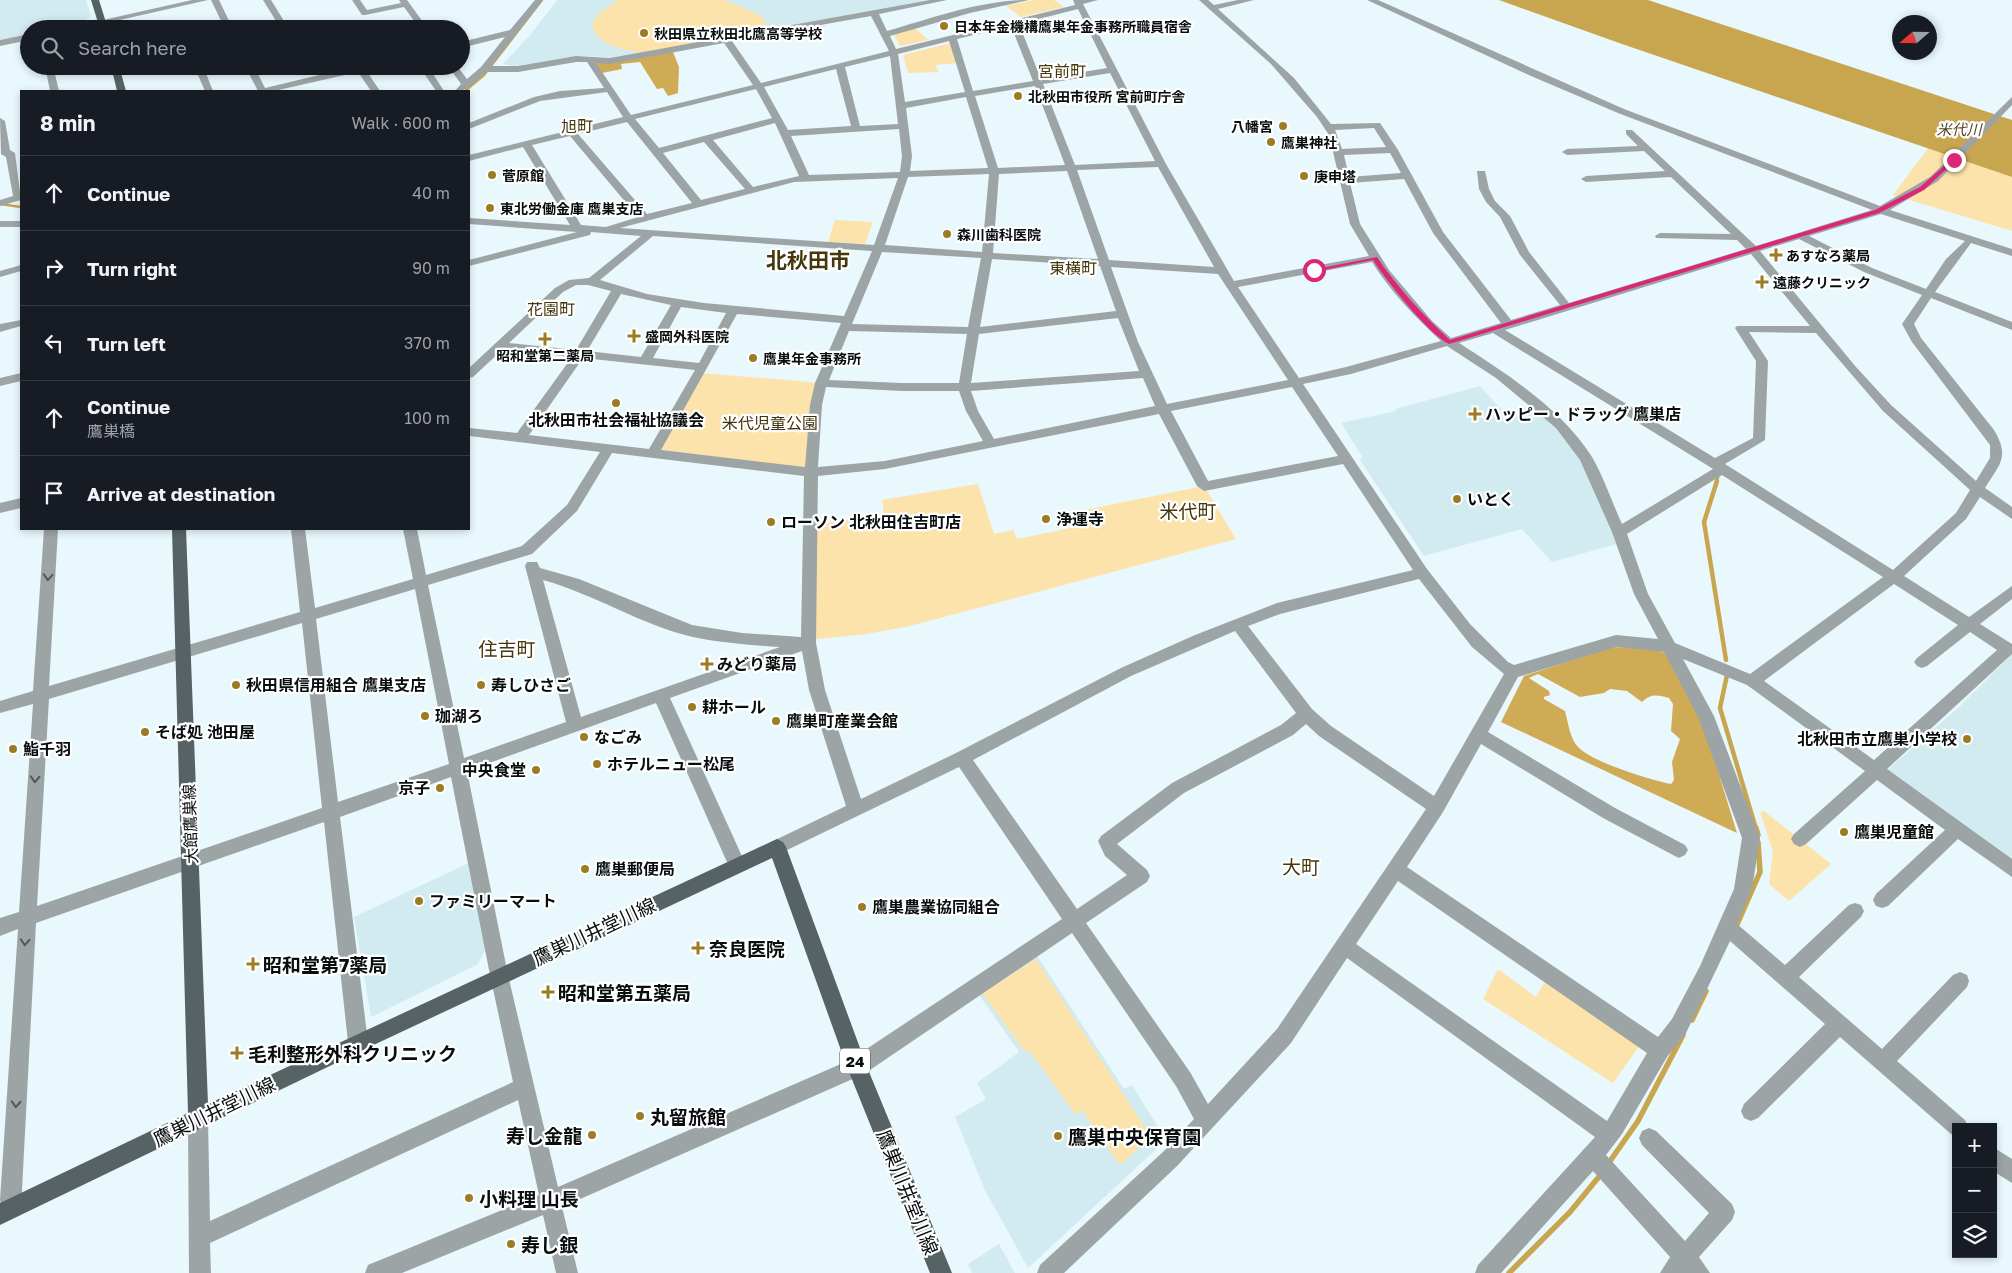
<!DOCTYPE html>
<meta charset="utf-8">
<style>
body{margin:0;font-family:"Golos Text","Noto Sans JP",sans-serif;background:#242831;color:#f1f3f6}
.controls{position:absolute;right:15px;bottom:15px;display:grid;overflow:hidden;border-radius:0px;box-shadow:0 2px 8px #0003}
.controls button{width:45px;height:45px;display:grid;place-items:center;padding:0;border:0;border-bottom:1px solid #363941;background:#171b24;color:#f1f3f6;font:25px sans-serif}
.compass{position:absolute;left:1892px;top:15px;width:45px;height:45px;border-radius:50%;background:#171b24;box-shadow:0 2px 8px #0003;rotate:250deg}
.stop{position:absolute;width:15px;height:15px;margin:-11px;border:4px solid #db2777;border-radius:50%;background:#fff}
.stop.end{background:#db2777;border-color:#fff;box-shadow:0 1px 5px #0008}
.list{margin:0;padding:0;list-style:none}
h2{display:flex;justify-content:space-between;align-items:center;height:65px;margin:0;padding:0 20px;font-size:21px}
h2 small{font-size:16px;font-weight:400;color:#9ea1a6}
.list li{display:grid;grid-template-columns:32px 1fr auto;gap:15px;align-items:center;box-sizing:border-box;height:75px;padding:0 20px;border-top:1px solid #363941}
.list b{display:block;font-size:19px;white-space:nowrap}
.list p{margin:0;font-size:16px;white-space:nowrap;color:#9ea1a6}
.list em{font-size:16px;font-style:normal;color:#9ea1a6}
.icon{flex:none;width:28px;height:28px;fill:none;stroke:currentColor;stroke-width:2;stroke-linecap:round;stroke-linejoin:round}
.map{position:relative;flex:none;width:2012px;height:1273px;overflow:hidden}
.search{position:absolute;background:#171b24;box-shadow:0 2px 8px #0003;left:20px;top:20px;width:450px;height:55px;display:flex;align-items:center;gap:12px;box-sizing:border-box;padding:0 18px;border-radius:28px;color:#9ea1a6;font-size:19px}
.panel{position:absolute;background:#171b24;box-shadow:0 2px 8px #0003;left:20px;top:90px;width:450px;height:440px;border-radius:0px}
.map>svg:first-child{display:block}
</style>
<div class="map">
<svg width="2012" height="1273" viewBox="0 0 2012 1273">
<rect width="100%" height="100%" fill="#e8f8fc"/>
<!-- built -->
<path fill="#d2ebf0" d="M0,0H86L91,16L81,23L55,29H29V34L0,40Z
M557,0H929L619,58L583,56L515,66L503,64L531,34Z
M1480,386L1508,417L1538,409L1554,421L1584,462L1620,543L1552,562L1522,529L1424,556L1360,460L1362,456L1341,423L1396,411L1395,409Z
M2012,654V863L1886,771L1959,707Z
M473,861L489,943L478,964L371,1017L354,917Z
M1036,954L1124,1089L1132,1085L1166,1140L1028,1268L985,1190L955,1117L986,1099L977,1083L1019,1052L977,992Z
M999,1244L1015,1273H972L968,1264Z"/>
<!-- green -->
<path fill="#fce3ab" d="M618,0H725L761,16L767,25L761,30L753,32L645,53L625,50L607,44L596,35L592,25L597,15Z
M1033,0H1054L1064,7L1021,17L1006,6Z
M915,28L928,40L900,46L894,35Z
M951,43L957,63L935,65L939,72L908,73L903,55Z
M1929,147L2012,177V231L1893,195Z
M835,220L873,222L865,244L828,242Z
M700,373L821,383L811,472L653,453Z
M978,484L994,534L1013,530L1017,539L1085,525L1079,511L1204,486L1236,539L906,627L866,634L808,640L810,525L884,515L882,500Z
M1764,811L1831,864L1789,901L1769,884L1773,852L1760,812Z
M1036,959L1151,1137L1120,1165L1082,1110L1075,1114L1029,1050L1026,1053L982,993Z
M1498,969L1536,997L1548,976L1642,1042L1613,1083L1483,999Z"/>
<!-- forest -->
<path fill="#cfab56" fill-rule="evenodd" d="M673,52L679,67L678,93L668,96L663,88L657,89L640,62L621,64L622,69L602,73L594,62Z
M1612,647L1650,649L1666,653L1701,716L1737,833L1501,722L1524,676ZM1538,674L1580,697L1604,693L1610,689L1627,691L1642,702C1651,693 1658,695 1669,698L1673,704L1671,731L1680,739L1672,762L1674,780L1671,784C1650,780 1592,762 1578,747C1570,739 1568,722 1565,711L1544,699V697L1550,695L1549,691L1529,678Z"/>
<!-- water -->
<path fill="#c8a54f" d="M1499,0H1648L2012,120V177L1622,44Z"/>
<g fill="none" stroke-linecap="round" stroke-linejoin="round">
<!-- stream-far3 -->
<path stroke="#c8a54f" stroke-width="2.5" d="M465,91L484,75L542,0
M0,204L21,207"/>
<!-- stream-far2 -->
<path stroke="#c8a54f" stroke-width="3" d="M1716,482L1718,477"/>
<!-- stream-far1 -->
<path stroke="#c8a54f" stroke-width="4.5" d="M1717,481L1704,522L1726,660
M1727,675L1720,708L1756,829"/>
<!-- stream -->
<path stroke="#c8a54f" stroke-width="5.5" d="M1756,828L1758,835
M1735,929L1760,872L1758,842
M1692,1020L1706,991
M1608,1164L1638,1121L1683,1035
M1509,1273L1570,1212L1602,1173"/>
<!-- minor -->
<path fill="#9da4a5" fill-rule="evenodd" d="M192,0H208L80,29H63Z
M211,0H219L233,29H225Z
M263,0H271L289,29H281Z
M352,0H360L367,10L401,3L399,0H407L428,29H420L404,7L365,15H362Z
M535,0H543L491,66H518L576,56L610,58L930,0H947L879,14L887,31C933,18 981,0 1029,0L970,13L890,36L896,49L1075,5L1073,0H1098L1083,4L1166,164L1234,281L1369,256L1350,224L1329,135L1317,117L1271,64L1199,0H1208L1214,5L1238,0H1254L1218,9L1294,78L1331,124L1380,123L1398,150L1443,232L1511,320L1560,305L1520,255L1500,217L1486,202L1479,189L1477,171H1485L1489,189L1495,201L1510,216L1529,252L1569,303L1746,249L1737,240L1656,238L1655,236L1660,233L1731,234L1671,177L1586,182L1581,179L1586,176L1665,171L1644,151L1567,155L1562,152L1567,149L1638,146L1626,134V130H1632L1756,246L1872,210L1618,113L1531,76L1367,0H1378L1624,109L1880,206L1930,177L2012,97V105L1938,181L1890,210L2012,249V256L1971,243L1935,292L2012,322V330L1931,298L1914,324L1921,338L1994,430C2010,457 2000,464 1985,488L2012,507V519L1980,497L1966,519L1904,576L1969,617L2012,586V599L1980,624L2012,644V654L1887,769L2012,859V877L1958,839L1888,906L1882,908L1876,906L1873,900L1876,894L1945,830L1877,780L1806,844L1800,847L1794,844L1791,839L1794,834L1865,771L1747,685L1683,659L1714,716L1760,838L1752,889L1737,924L1785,965L1849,905L1855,903L1861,905L1864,911L1861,917L1799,977L1882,1049L1953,975L1960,972L1967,975L1969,981L1967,987L1897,1061L1965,1120L1968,1127H1956V1136L1951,1134L1840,1037L1758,1118L1751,1121L1744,1118L1741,1111L1744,1104L1825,1024L1730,941L1686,1033L1667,1057L1622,1134L1606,1155L1685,1241L1709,1213L1642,1145L1639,1138L1642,1131L1649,1128L1656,1131L1732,1204L1735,1212L1732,1220L1699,1257L1710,1273H1660L1670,1257L1593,1171L1501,1273H1475L1478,1265L1595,1137L1347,958L1291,1043L1177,1166L1064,1273H1037L1040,1265L1163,1152L1194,1119L1176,1086L1072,933L864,1074L562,1207L578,1273H556L543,1215L402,1273H365L368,1265L539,1195L518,1100L210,1243L211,1273H189L188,1119L191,1112L198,1109L205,1112L208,1119L210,1221L513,1082L490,975L451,777L340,817L368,1042L365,1049L358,1052L351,1049L348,1042L324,822L36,923L21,1209L17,1216L10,1220L3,1216L0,1200L18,929L0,936V918L19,912L33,704L0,713V701L33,691L44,529H58L49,686L300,612L291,529H305L315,608L413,579L403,529H417L426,575L522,546L567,505L600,452L469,436V428L517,433L572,357L502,350L473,377L469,378V368L555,288L569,280L589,278L641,236L591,232L590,235L469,266V260L577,232L469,224V218L570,225L523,147L469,161V155L623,117L607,92L540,101L469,129V123L534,97L560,91L604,88L587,62H576L518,72H486C475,81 470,91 455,91L461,84L448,66H457L467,79L481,67L505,37L461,48V42L510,30ZM1078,9L1107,68L1041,79L1019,24ZM871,16L889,51L761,83L732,41ZM1011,26L1033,81L973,91L957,39ZM949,41L965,92L905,102L898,54ZM724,43L753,85L631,115L596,63L610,64ZM890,56L898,124L860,126L845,67ZM836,69L851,126L788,130L764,87ZM1110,73L1155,161L1075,165L1043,84ZM1035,86L1065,165L998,168L975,96ZM756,89L772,118L659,148L635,119ZM966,97L988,168L910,171L912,156L906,108ZM627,122L692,203L647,214L578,134ZM775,123L799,176L753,187L713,140ZM1374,128L1386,147L1342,149L1335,130ZM899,129L902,156L900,172L809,175L791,136ZM570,136L638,217L606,227L581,225L532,145ZM704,142L745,189L701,200L663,153ZM1390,153L1401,173L1349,177L1344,155ZM1158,167L1214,267L1109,260L1077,170ZM1067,171L1098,259L993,253L999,174ZM989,174L982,252L885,245L908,177ZM898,178L874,245L620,228L794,182ZM1404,179L1433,233L1501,323L1451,338L1432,321L1389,270L1360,224L1350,183ZM1881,214L1965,241L1946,259L1926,289L1872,268L1809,236ZM653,236L872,251L844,316L704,303L647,294L600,280ZM1799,239L1864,272L1922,295L1902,324L1912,342L1990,445V458L1976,481L1891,405L1856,367L1760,251ZM882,252L981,258L968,327L852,324ZM1751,254L1810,326H1737L1735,328L1756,361L1753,438L1715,458L1505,330ZM992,259L1100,266L1116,311L980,327ZM1372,262C1390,291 1416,318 1441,341L1346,367L1299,378L1238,287ZM1111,267L1218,274L1288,380L1167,404L1138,342ZM576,285H588L611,291L576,350L509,343L563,292ZM621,294L671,305L641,357L587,351ZM681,307L726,313L699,363L653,358ZM737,314L841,323L815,383L810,405L805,467L661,450ZM1118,318L1139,371L971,383L979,334ZM849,331L967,334L959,383H902L829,380ZM1749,332L1816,333L1883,411L1970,490L1956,513L1893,570L1725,464L1765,440L1768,361ZM1493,333L1710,467L1713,469L1622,524C1612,502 1604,478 1592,457C1561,408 1507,374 1459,343ZM1447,346L1496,378L1556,428L1580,460L1612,532L1634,594L1658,639L1616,635L1514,665L1508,662L1470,624L1427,569L1303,384L1351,374ZM583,358L695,370L649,449L529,435ZM1143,378L1155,406L994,439L978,411L971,391ZM826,387L902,391H959L966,411L983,441L885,461L818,467L822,405ZM1292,387L1338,456L1208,481L1171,411ZM1159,414L1197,486L1204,491L1343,464L1413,570L1277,603L1195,635L1121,668L956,753L861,799L825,690L816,643L818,476L885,469ZM612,453L804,476L801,637L742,633L692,625L579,579L540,568L537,562H527L525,566L566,722L464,758L428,585L532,554L577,511ZM1722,475L1883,577L1750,674L1675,643L1648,594L1627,534ZM1419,579L1472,647L1504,674L1434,796L1331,726L1312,709L1248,626L1280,614ZM543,580C594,594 641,625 693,637C721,643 751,645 780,647L581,717ZM1894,584L1958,625L1917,658L1914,662L1917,666L1922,668L1927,666L1970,632L1997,650L1874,760L1764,681ZM415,589L449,764L338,802L316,619ZM302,623L322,808L37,906L49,699ZM1235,631L1296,713L1281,725L1172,783L1101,836L1098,841L1105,856L1127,875L1077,909L973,760L1131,676ZM1616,647L1664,652L1698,717L1742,838L1734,889L1700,966L1672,1019L1658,1037L1407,867L1443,812L1481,744L1603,818L1673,855L1679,858L1685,855L1688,850L1685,845L1615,808L1488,732L1518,677ZM802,651L809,690L846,806L771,842L768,847L771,852L777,855L783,852L959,767L1062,919L850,1060L558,1187L508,975L467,771L656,703L731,871L737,873L743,871L746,865L670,698ZM1306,724L1319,736L1426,809L1277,1029L1208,1104L1190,1072L1086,923L1147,882L1150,876L1147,870L1117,844L1184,793L1293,735ZM1398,881L1647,1053L1607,1121L1356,944Z
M29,34V40L0,46V40Z
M45,66H53L59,91H50Z
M194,66H203L213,91H205Z
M245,66H254L265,88L357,66H374L366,70L380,91H371L358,72L274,91H258Z
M419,66H428L444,91H436Z
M0,118L5,121L10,150L15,153L21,200L0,206V200L13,196L6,157L1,154Z
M0,221H21V227H0Z
M21,265V271L0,277V271Z
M21,320V326L0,332V324Z
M21,373V381L0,386V378Z
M21,498V508L0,513V503Z
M1993,1147L2012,1159V1183L1993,1171Z"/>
<!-- major -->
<path fill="#566264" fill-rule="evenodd" d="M91,0H99L108,29H100Z
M111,66H119L126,91H117Z
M172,529H186L208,1104L777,839L783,842L786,847L867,1067L952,1273H930L847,1067L772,858L365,1049L0,1225V1203L188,1113Z"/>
</g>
<!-- one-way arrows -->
<defs><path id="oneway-chevron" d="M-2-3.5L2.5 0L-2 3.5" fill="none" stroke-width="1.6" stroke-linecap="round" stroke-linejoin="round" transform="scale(1.25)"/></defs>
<g stroke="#52585a">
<use href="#oneway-chevron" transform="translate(48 577) rotate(94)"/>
<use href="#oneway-chevron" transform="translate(35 779) rotate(93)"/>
<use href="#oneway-chevron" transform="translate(25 942) rotate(93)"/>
<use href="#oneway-chevron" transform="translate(16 1104) rotate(93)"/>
</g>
<!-- route -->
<path fill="#db2777" d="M1952,159L1956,160L1924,190L1879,213L1449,344C1428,334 1386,280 1373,260L1314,272L1311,270L1377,257C1397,287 1423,315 1450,340L1875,210L1920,187Z"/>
<!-- markers -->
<g fill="#9c7b25" stroke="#fff" stroke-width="2">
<circle cx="944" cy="26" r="5"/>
<circle cx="644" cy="33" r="5"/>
<circle cx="1018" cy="96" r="5"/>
<circle cx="1283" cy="126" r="5"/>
<circle cx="1271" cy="142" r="5"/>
<circle cx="492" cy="175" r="5"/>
<circle cx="1304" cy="176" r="5"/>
<circle cx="490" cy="208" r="5"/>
<circle cx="947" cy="234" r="5"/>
<path d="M1773.5 247.5h5v5h5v5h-5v5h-5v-5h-5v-5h5z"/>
<path d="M1759.5 274.5h5v5h5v5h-5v5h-5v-5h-5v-5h5z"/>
<path d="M631.5 328.5h5v5h5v5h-5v5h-5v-5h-5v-5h5z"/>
<path d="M542.5 331.5h5v5h5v5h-5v5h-5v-5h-5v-5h5z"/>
<circle cx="753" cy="358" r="5"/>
<circle cx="616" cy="403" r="5"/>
<path d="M1472.5 406.5h5v5h5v5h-5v5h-5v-5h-5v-5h5z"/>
<circle cx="1457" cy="499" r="5"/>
<circle cx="1046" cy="519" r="5"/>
<circle cx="771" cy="522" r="5"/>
<path d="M704.5 656.5h5v5h5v5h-5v5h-5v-5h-5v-5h5z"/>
<circle cx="236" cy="685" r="5"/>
<circle cx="481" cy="685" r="5"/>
<circle cx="692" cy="707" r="5"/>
<circle cx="425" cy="716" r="5"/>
<circle cx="776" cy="721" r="5"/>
<circle cx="145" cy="732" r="5"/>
<circle cx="584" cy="737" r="5"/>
<circle cx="1967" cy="739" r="5"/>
<circle cx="13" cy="749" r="5"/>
<circle cx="597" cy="764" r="5"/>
<circle cx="536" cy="770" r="5"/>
<circle cx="440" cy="788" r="5"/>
<circle cx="1844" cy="832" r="5"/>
<circle cx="585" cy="869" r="5"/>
<circle cx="419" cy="901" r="5"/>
<circle cx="862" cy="907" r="5"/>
<path d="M695.5 940.5h5v5h5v5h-5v5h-5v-5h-5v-5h5z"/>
<path d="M250.5 956.5h5v5h5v5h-5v5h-5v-5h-5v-5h5z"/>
<path d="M545.5 984.5h5v5h5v5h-5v5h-5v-5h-5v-5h5z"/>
<path d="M234.5 1045.5h5v5h5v5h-5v5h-5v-5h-5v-5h5z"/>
<circle cx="640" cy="1116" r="5"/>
<circle cx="592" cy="1135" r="5"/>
<circle cx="1058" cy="1136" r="5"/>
<circle cx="469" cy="1198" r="5"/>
<circle cx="511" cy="1244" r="5"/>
</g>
<g text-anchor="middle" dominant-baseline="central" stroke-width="4.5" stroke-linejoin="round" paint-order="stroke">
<!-- far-poi labels -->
<g font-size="14" font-weight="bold" fill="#080d0e" stroke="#fff" text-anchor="start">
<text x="954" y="26">日本年金機構鷹巣年金事務所職員宿舎</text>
<text x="654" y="33">秋田県立秋田北鷹高等学校</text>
<text x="1028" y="96">北秋田市役所 宮前町庁舎</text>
<text x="1273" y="126" text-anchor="end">八幡宮</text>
<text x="1281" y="142">鷹巣神社</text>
<text x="502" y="175">菅原館</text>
<text x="1314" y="176">庚申塔</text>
<text x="500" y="208">東北労働金庫 鷹巣支店</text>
<text x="957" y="234">森川歯科医院</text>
<text x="1786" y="255">あすなろ薬局</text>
<text x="1773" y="282">遠藤クリニック</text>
<text x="645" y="336">盛岡外科医院</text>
<text x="545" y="355" text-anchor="middle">昭和堂第二薬局</text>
<text x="763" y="358">鷹巣年金事務所</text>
</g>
<!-- far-water labels -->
<g font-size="15" font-style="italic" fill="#554621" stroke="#fff">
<text x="1959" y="129">米代川</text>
</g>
<!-- shield labels -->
<rect fill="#fff" stroke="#525656" stroke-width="1" x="840" y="1048.5" width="30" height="25" rx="4"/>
<g font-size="15" font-weight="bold" fill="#080d0e">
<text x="855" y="1061">24</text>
</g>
<!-- far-quarter labels -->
<g font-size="16" fill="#46370e" stroke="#fff">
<text x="1062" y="71">宮前町</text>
<text x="577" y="126">旭町</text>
<text x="1073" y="268">東横町</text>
<text x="551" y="309">花園町</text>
</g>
<!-- poi labels -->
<g font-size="16" font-weight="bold" fill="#080d0e" stroke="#fff" text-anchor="start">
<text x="1485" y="414">ハッピー・ドラッグ 鷹巣店</text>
<text x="616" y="420" text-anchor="middle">北秋田市社会福祉協議会</text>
<text x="1467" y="499">いとく</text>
<text x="1056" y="519">浄運寺</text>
<text x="781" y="522">ローソン 北秋田住吉町店</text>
<text x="717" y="664">みどり薬局</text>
<text x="246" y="685">秋田県信用組合 鷹巣支店</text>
<text x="491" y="685">寿しひさご</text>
<text x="702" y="707">耕ホール</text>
<text x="435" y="716">珈湖ろ</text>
<text x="786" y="721">鷹巣町産業会館</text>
<text x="155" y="732">そば処 池田屋</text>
<text x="594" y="737">なごみ</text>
<text x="1957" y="739" text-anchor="end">北秋田市立鷹巣小学校</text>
<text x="23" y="749">鮨千羽</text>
<text x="607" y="764">ホテルニュー松尾</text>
<text x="526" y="770" text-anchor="end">中央食堂</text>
<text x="430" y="788" text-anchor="end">京子</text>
<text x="1854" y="832">鷹巣児童館</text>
<text x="595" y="869">鷹巣郵便局</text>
<text x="429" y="901">ファミリーマート</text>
<text x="872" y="907">鷹巣農業協同組合</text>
</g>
<!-- park labels -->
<g font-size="16" fill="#41320d" stroke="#fff">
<text x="770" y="423">米代児童公園</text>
</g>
<!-- street labels -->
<g font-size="16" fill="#080d0e" stroke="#fff">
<text transform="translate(190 824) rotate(-92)">大館鷹巣線</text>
</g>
<!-- quarter labels -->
<g font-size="19" fill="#46370e" stroke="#fff">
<text x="1188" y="510">米代町</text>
<text x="507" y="648">住吉町</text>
<text x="1301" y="866">大町</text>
</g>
<!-- near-street labels -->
<g font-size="19" fill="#080d0e" stroke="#fff">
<text transform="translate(594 931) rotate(-25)">鷹巣川井堂川線</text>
<text transform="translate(214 1111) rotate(-26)">鷹巣川井堂川線</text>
<text transform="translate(908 1192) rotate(68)">鷹巣川井堂川線</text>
</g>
<!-- near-poi labels -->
<g font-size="19" font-weight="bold" fill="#080d0e" stroke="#fff" text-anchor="start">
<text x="709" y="948">奈良医院</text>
<text x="263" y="964">昭和堂第7薬局</text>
<text x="558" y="992">昭和堂第五薬局</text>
<text x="248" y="1053">毛利整形外科クリニック</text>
<text x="650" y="1116">丸留旅館</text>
<text x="582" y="1135" text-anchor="end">寿し金龍</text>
<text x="1068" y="1136">鷹巣中央保育園</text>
<text x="479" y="1198">小料理 山長</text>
<text x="521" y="1244">寿し銀</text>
</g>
<!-- far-town labels -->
<g font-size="21" font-weight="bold" fill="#46370e" stroke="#fff">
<text x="808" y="260">北秋田市</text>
</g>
</g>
</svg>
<div class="controls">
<button>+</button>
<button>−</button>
<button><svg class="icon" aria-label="layers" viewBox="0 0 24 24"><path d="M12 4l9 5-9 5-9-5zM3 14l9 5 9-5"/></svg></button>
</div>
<svg class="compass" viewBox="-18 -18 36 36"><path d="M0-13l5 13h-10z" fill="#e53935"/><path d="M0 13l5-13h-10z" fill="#9ea1a6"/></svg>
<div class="stop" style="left:1314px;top:270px"></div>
<div class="stop end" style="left:1954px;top:160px"></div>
<div class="search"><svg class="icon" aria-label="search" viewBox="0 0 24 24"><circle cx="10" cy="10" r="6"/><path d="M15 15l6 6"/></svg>Search here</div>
<section class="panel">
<h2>8 min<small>Walk · 600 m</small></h2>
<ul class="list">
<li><svg class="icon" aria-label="ahead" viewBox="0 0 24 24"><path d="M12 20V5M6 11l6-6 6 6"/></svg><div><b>Continue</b></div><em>40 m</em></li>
<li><svg class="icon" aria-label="right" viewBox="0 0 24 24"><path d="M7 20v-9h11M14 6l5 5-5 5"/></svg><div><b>Turn right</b></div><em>90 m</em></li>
<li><svg class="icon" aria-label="left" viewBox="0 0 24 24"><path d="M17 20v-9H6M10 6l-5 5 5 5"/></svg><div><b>Turn left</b></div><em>370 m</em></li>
<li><svg class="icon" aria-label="ahead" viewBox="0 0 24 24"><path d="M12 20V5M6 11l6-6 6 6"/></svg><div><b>Continue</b><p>鷹巣橋</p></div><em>100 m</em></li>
<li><svg class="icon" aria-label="arrive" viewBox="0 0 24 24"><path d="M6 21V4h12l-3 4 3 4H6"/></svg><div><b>Arrive at destination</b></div></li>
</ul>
</section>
</div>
